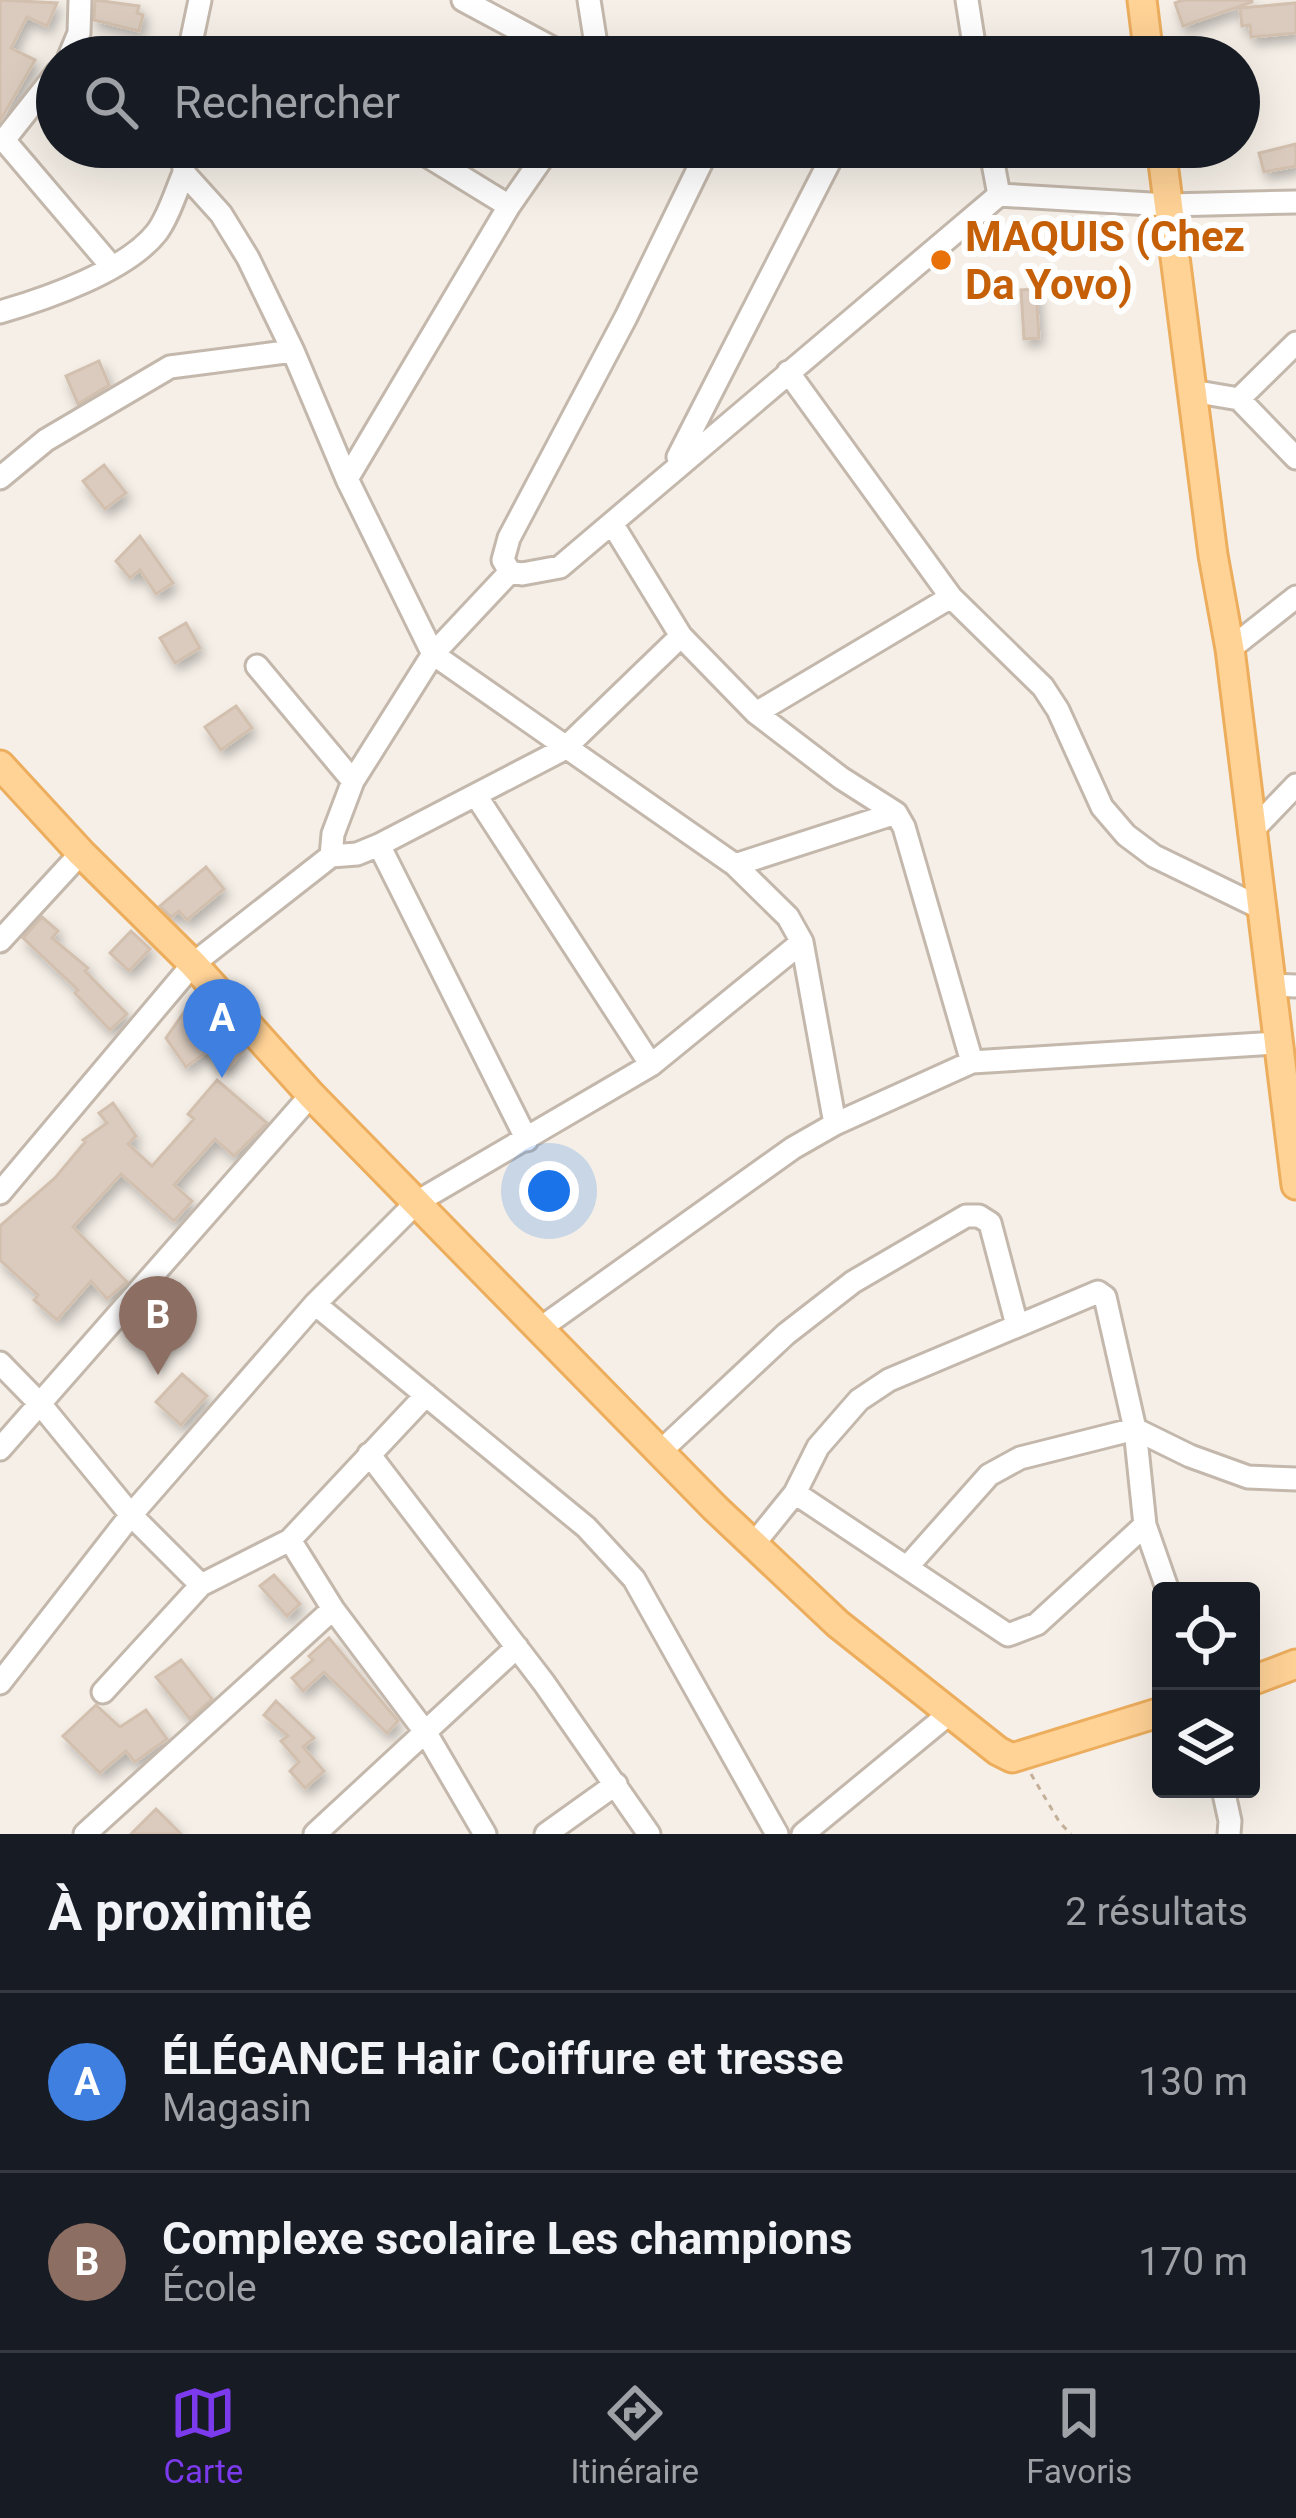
<!DOCTYPE html>
<html lang="fr">
<meta charset="utf-8">
<style>
body{margin:0;font-family:Roboto,sans-serif;background:#20242c;color:#f1f3f6}
.controls{position:absolute;right:36px;bottom:36px;display:grid;overflow:hidden;border-radius:12px;box-shadow:0 12px 48px #0002}
.controls button{width:108px;height:108px;display:grid;place-items:center;padding:0;border:0;border-bottom:3px solid #363941;background:#171b24;color:#f1f3f6;font:60px sans-serif}
.you{position:absolute;left:549px;top:1191px;width:42px;height:42px;margin:-30px;border:9px solid #fff;border-radius:50%;background:#1a73e8;box-shadow:0 0 0 18px #1a73e833}
.badge{display:grid;place-items:center;width:78px;height:78px;border-radius:50%;background:#7c3aed;color:#fff;font-size:39px;font-weight:700}
.pin{position:absolute;translate:-50% -99px;filter:drop-shadow(0 3px 6px #0008)}
.pin::after{content:'';position:absolute;top:63px;width:42px;height:36px;background:inherit;clip-path:polygon(0 0,100% 0,50% 100%)}
.list{margin:0;padding:0;list-style:none}
h2{display:flex;justify-content:space-between;align-items:center;height:156px;margin:0;padding:0 48px;font-size:51px}
h2 small{font-size:39px;font-weight:400;color:#9ea1a6}
.list li{display:grid;grid-template-columns:78px 1fr auto;gap:36px;align-items:center;box-sizing:border-box;height:180px;padding:0 48px;border-top:3px solid #363941}
.list b{display:block;font-size:45px;white-space:nowrap}
.list p{margin:0;font-size:39px;white-space:nowrap;color:#9ea1a6}
.list em{font-size:39px;font-style:normal;color:#9ea1a6}
.icon{flex:none;width:66px;height:66px;fill:none;stroke:currentColor;stroke-width:2;stroke-linecap:round;stroke-linejoin:round}
.map{position:relative;flex:none;width:1296px;height:1834px;overflow:hidden}
.search{position:absolute;background:#171b24;box-shadow:0 12px 48px #0002;left:36px;right:36px;top:36px;height:132px;display:flex;align-items:center;gap:30px;box-sizing:border-box;padding:0 42px;border-radius:66px;color:#9ea1a6;font-size:45px}
.sheet{height:516px;background:#171b24}
nav{display:flex;justify-content:space-around;align-items:center;box-sizing:border-box;height:168px;border-top:3px solid #363941;background:#171b24;font-size:33px;color:#9ea1a6}
nav a{display:grid;justify-items:center;gap:6px}
nav .on{color:#7c3aed}
.map>svg:first-child{display:block}
</style>
<div class="map">
<svg width="1296" height="1834" viewBox="0 0 1296 1834">
<defs>
<filter id="shadow"><feDropShadow dx="4" dy="7" stdDeviation="6" flood-color="#0004"/></filter>
</defs>
<rect width="100%" height="100%" fill="#f5efe7"/>
<!-- building -->
<path fill="#dacbbe" stroke="#d2bfae" stroke-width="3" filter="url(#shadow)" d="M0,0L57,3L47,26L27,17L11,48L35,60L0,121Z
M95,0L139,6L137,13L143,15L139,31L94,20Z
M1183,0H1252V2L1183,26L1175,3Z
M1296,3V33L1251,37L1250,25L1242,26L1240,8Z
M1296,144V166L1264,172L1259,153Z
M1036,289L1039,338L1024,339L1021,290Z
M99,361L109,385L78,404L66,376Z
M104,465L126,493L105,509L83,481Z
M140,536L173,583L156,594L140,570L130,578L116,561Z
M186,623L200,648L175,663L160,638Z
M236,706L252,728L221,750L205,727Z
M206,867L224,889L187,920L179,911L171,917L160,906Z
M42,917L58,931L52,938L88,968L85,971L127,1014L110,1030L75,993L78,990L23,938Z
M131,931L150,949L129,971L110,953Z
M196,995L212,1012L205,1020L245,1049L227,1069L208,1051L186,1067L166,1038Z
M217,1080L267,1123L234,1156L215,1139L174,1185L192,1201L174,1221L121,1174L73,1227L127,1282L107,1299L91,1281L57,1320L34,1300L38,1295L0,1260V1226L55,1178L85,1142L83,1140L107,1123L99,1113L113,1103L136,1136L128,1144L152,1166L194,1119L188,1114Z
M182,1374L207,1396L181,1425L156,1402Z
M274,1575L300,1604L287,1616L260,1586Z
M329,1638L398,1721L387,1733L324,1672L303,1691L292,1678L313,1660L309,1656Z
M181,1660L212,1699L190,1719L156,1677Z
M276,1701L314,1738L303,1747L324,1771L305,1788L290,1771L299,1762L281,1741L288,1736L264,1715Z
M96,1705L120,1727L146,1710L167,1739L135,1762L126,1751L100,1773L63,1736Z
M156,1809L181,1834H131Z"/>
<g fill="none" stroke-linecap="round" stroke-linejoin="round">
<!-- minor casing -->
<g stroke="#c4b8ac" stroke-width="27">
<path id="minor" d="M463,0L569,57
M589,0L598,57
M967,0L976,57
M189,50L217,57
M69,57L79,33L80,0
M188,57L200,0
M0,140H4L112,267
M4,140L57,73
M183,147L184,173L221,214L248,258L293,351L347,479L433,654L735,865L788,917L802,942L835,1124
M413,147L509,206
M990,147L999,195
M0,312C45,299 127,271 157,232C169,216 176,191 184,173
M788,372L951,597L1043,687L1058,710L1102,807L1126,835L1154,856L1261,908
M1192,391L1239,399L1296,458
M1239,399L1296,343
M678,457L837,147
M0,478L46,440L170,367L293,351
M347,479L509,206L550,147
M613,525L681,636L756,713L841,778L896,813L904,827L972,1062
M510,572L522,574L560,567L999,195L1168,205L1296,202
M510,572L503,560L509,538L626,317L709,147
M1230,649L1296,597
M257,666L353,781
M756,713L951,597
M477,797L651,1065
M1250,833L1296,785
M379,845L527,1140
M331,856L357,854L379,845L564,749L681,636
M735,865L896,813
M0,941L81,853
M1270,985L1296,986
M0,1193L193,964L331,856L333,834L353,781L433,654L510,572
M315,1304L586,1527L634,1579L777,1834
M538,1330L793,1148L835,1124L972,1062L1277,1043
M0,1363L41,1405L131,1515L201,1585
M0,1449L311,1095
M662,1450L786,1334L853,1282L966,1216H979L990,1223L1017,1325
M369,1454L544,1683L649,1834
M795,1493L1008,1635L1037,1624L1145,1525
M290,1540L333,1609L426,1733L485,1834
M753,1545L795,1493L818,1447L859,1400L889,1380L1098,1292L1105,1297L1135,1429L1145,1525L1168,1591
M908,1566L989,1475L1020,1458L1135,1429L1190,1456L1248,1477L1296,1479
M0,1683L131,1515L315,1304L417,1202L651,1065L802,942
M103,1692L201,1585L290,1540L426,1395
M1223,1789L1230,1821L1229,1834
M85,1834L333,1609
M315,1834L517,1647
M546,1834L616,1784
M803,1834L950,1713"/>
</g>
<!-- major casing -->
<g stroke="#ecad5d" stroke-width="33">
<path id="major" d="M1142,0L1149,57
M1161,147L1213,555L1230,649L1296,1185
M0,765L81,853L193,964L311,1095L715,1508L838,1624L998,1751L1012,1758L1161,1712
M1251,1681L1296,1664"/>
</g>
<!-- path -->
<path stroke="#c4af99" stroke-width="3" stroke-dasharray="6 6" stroke-linecap="butt" d="M1031,1774L1060,1823L1071,1834"/>
<!-- minor -->
<use href="#minor" stroke="#fff" stroke-width="21"/>
<!-- major -->
<use href="#major" stroke="#ffd296" stroke-width="27"/>
</g>
<!-- markers -->
<circle fill="#e8710a" stroke="#fff" stroke-width="4.5" cx="941" cy="260" r="12"/>
<g text-anchor="middle" dominant-baseline="central" stroke-width="12" stroke-linejoin="round" paint-order="stroke">
<!-- food labels -->
<g font-size="42" font-weight="bold" fill="#c56008" stroke="#fff" text-anchor="start">
<text x="965" y="236">MAQUIS (Chez<tspan x="965" dy="48">Da Yovo)</tspan></text>
</g>
</g>
</svg>
<div class="controls">
<button><svg class="icon" aria-label="locate" viewBox="0 0 24 24"><circle cx="12" cy="12" r="6"/><path d="M12 2v4M12 18v4M2 12h4M18 12h4"/></svg></button>
<button><svg class="icon" aria-label="layers" viewBox="0 0 24 24"><path d="M12 4l9 5-9 5-9-5zM3 14l9 5 9-5"/></svg></button>
</div>
<div class="you"></div>
<div class="pin badge" style="left:222px;top:1078px;background:#3f7fe0">A</div>
<div class="pin badge" style="left:158px;top:1375px;background:#8d6e63">B</div>
<div class="search"><svg class="icon" aria-label="search" viewBox="0 0 24 24"><circle cx="10" cy="10" r="6"/><path d="M15 15l6 6"/></svg>Rechercher</div>
</div>
<section class="sheet">
<h2>À proximité<small>2 résultats</small></h2>
<ul class="list">
<li><span class="badge" style="background:#3f7fe0">A</span><div><b>ÉLÉGANCE Hair Coiffure et tresse</b><p>Magasin</p></div><em>130 m</em></li>
<li><span class="badge" style="background:#8d6e63">B</span><div><b>Complexe scolaire Les champions</b><p>École</p></div><em>170 m</em></li>
</ul>
</section>
<nav>
<a class="on"><svg class="icon" aria-label="map" viewBox="0 0 24 24"><path d="M3 6l6-2 6 2 6-2v14l-6 2-6-2-6 2zM9 4v14M15 6v14"/></svg>Carte</a>
<a><svg class="icon" aria-label="directions" viewBox="0 0 24 24"><path d="M12 3l9 9-9 9-9-9zM9 14v-3h6M13 9l2 2-2 2"/></svg>Itinéraire</a>
<a><svg class="icon" aria-label="saved" viewBox="0 0 24 24"><path d="M7 4h10v16l-5-4-5 4z"/></svg>Favoris</a>
</nav>
